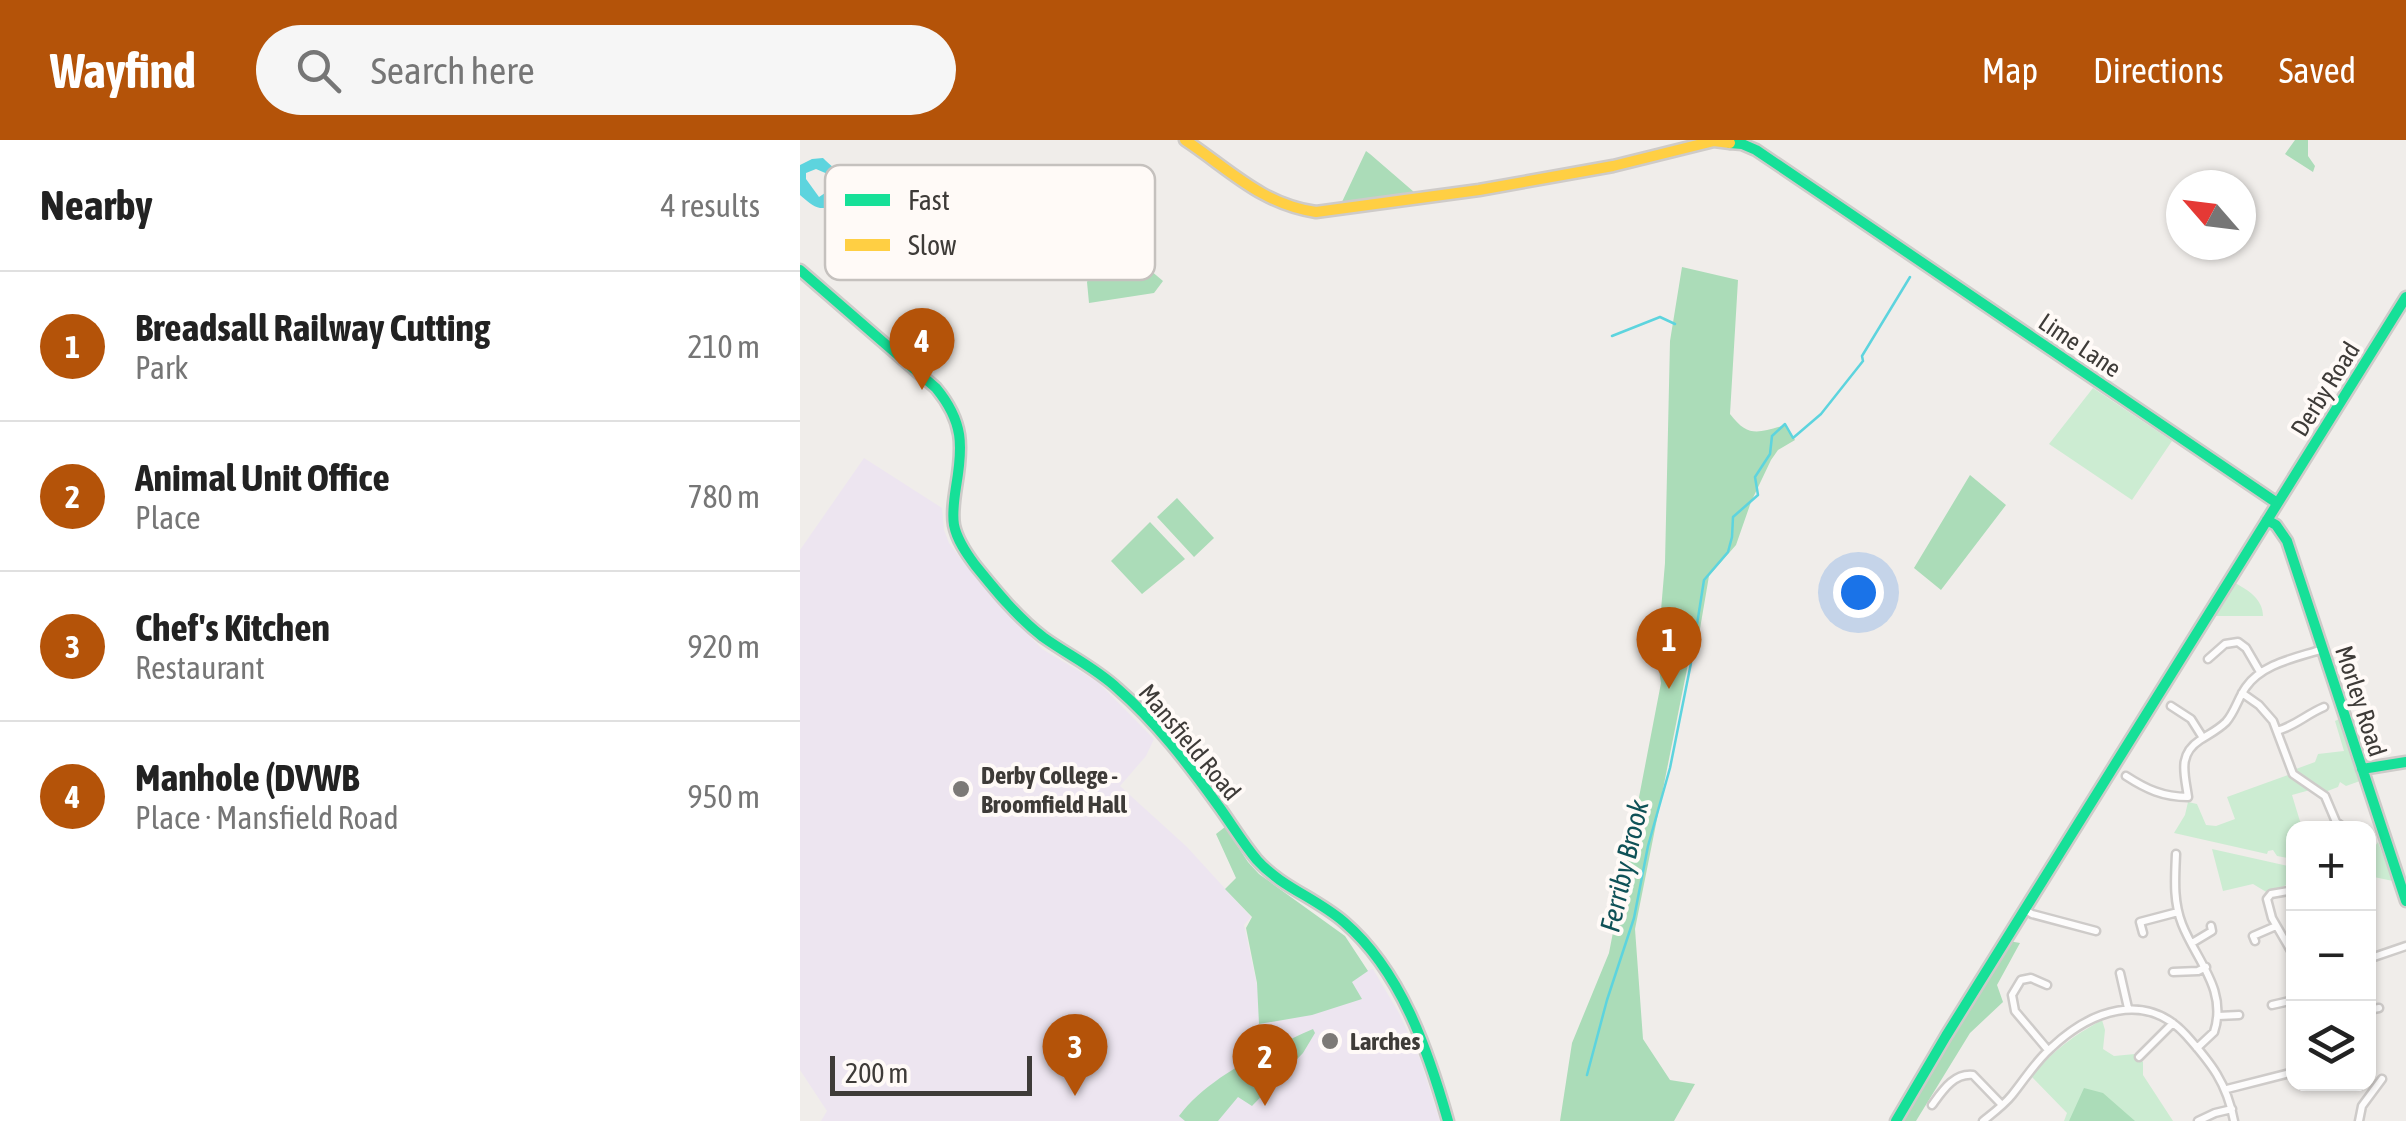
<!DOCTYPE html>
<meta charset="utf-8">
<style>
body{margin:0;font-family:"Asap Condensed",sans-serif;background:#f6f6f6;color:#222}
.controls{position:absolute;right:30px;bottom:30px;display:grid;overflow:hidden;border-radius:20px;box-shadow:0 2px 8px #0004}
.controls button{width:90px;height:90px;display:grid;place-items:center;padding:0;border:0;border-bottom:2px solid #e0e0e0;background:#fff;color:#222;font:50px sans-serif}
.compass{position:absolute;left:1366px;top:30px;width:90px;height:90px;border-radius:50%;background:#fff;box-shadow:0 2px 8px #0004;rotate:298deg}
.scale{position:absolute;left:30px;bottom:25px;width:202px;box-sizing:border-box;padding-left:10px;border:5px solid #3e3b38;border-top:0;font-size:28px;line-height:35px;white-space:nowrap;color:#3e3b38;-webkit-text-stroke:8px #fffaf7;paint-order:stroke}
.you{position:absolute;left:1058px;top:452px;width:35px;height:35px;margin:-25px;border:8px solid #fff;border-radius:50%;background:#1a73e8;box-shadow:0 0 0 15px #1a73e833}
.badge{display:grid;place-items:center;width:65px;height:65px;border-radius:50%;background:#b45309;color:#fff;font-size:32px;font-weight:700}
.pin{position:absolute;translate:-50% -82px;filter:drop-shadow(0 2px 5px #0008)}
.pin::after{content:'';position:absolute;top:52px;width:35px;height:30px;background:inherit;clip-path:polygon(0 0,100% 0,50% 100%)}
.list{margin:0;padding:0;list-style:none}
h2{display:flex;justify-content:space-between;align-items:center;height:130px;margin:0;padding:0 40px;font-size:42px}
h2 small{font-size:32px;font-weight:400;color:#767676}
.list li{display:grid;grid-template-columns:65px 1fr auto;gap:30px;align-items:center;box-sizing:border-box;height:150px;padding:0 40px;border-top:2px solid #e0e0e0}
.list b{display:block;font-size:38px;white-space:nowrap}
.list p{margin:0;font-size:32px;white-space:nowrap;color:#767676}
.list em{font-size:32px;font-style:normal;color:#767676}
.icon{flex:none;width:55px;height:55px;fill:none;stroke:currentColor;stroke-width:2;stroke-linecap:round;stroke-linejoin:round}
.map{position:relative;flex:none;width:1606px;height:981px;overflow:hidden}
header{display:flex;align-items:center;gap:60px;box-sizing:border-box;height:140px;padding:0 50px;background:#b45309;color:#fff}
header strong{font-size:48px}
nav{display:flex;gap:55px;margin-inline-start:auto;font-size:35px}
.search{width:700px;height:90px;background:#f6f6f6;display:flex;align-items:center;gap:25px;box-sizing:border-box;padding:0 35px;border-radius:55px;color:#767676;font-size:38px}
main{display:flex}
aside{flex:1;background:#fff}
.map>svg:first-child{display:block}
</style>
<header>
<strong>Wayfind</strong>
<div class="search"><svg class="icon" aria-label="search" viewBox="0 0 24 24"><circle cx="10" cy="10" r="6"/><path d="M15 15l6 6"/></svg>Search here</div>
<nav><a>Map</a><a>Directions</a><a>Saved</a></nav>
</header>
<main>
<aside>
<h2>Nearby<small>4 results</small></h2>
<ul class="list">
<li><span class="badge">1</span><div><b>Breadsall Railway Cutting</b><p>Park</p></div><em>210 m</em></li>
<li><span class="badge">2</span><div><b>Animal Unit Office</b><p>Place</p></div><em>780 m</em></li>
<li><span class="badge">3</span><div><b>Chef's Kitchen</b><p>Restaurant</p></div><em>920 m</em></li>
<li><span class="badge">4</span><div><b>Manhole (DVWB</b><p>Place · Mansfield Road</p></div><em>950 m</em></li>
</ul>
</aside>
<div class="map">
<svg width="1606" height="981" viewBox="0 0 1606 981">
<rect width="100%" height="100%" fill="#f0edea"/>
<!-- education -->
<path fill="#ede5f0" d="M64,318L142,368L144,390L149,403L179,442L242,509L298,542L354,599L346,616L320,646L387,707L451,777L444,785L459,854L573,829L599,873L620,919L640,981H21L27,971L0,930V410Z"/>
<!-- green -->
<path fill="#ccecd2" d="M1293,248L1372,301L1332,360L1249,304Z
M1435,443C1448,450 1463,459 1463,476H1414Z
M1539,579L1560,641L1546,646L1540,642L1538,647L1525,652L1500,636L1496,629L1515,622L1518,614L1544,611L1535,581Z
M1488,635L1510,650L1492,655L1502,688H1494L1493,719L1477,716L1473,710L1468,711L1467,714L1374,693L1385,675L1388,662L1397,664L1406,685L1416,686L1435,679L1427,657Z
M1578,702L1593,741L1569,736V715Z
M1412,709L1493,727V742L1468,753L1453,744L1423,751Z
M1302,880L1305,890L1303,909L1314,916L1335,914L1343,922V935L1373,981H1264L1267,973L1231,936C1255,910 1271,897 1302,880Z"/>
<!-- forest -->
<path fill="#abdcb8" d="M1495,0H1508V16L1515,26L1513,32L1485,14Z
M566,11L570,14L614,52L541,64Z
M311,97L363,141L354,153L289,163L287,142Z
M882,127L938,140L930,274C949,299 959,292 986,285L995,300L978,310L971,320L951,362L936,405L909,436L896,512L888,524L835,789L843,899L870,940L895,944L874,981H760L772,903L809,813L861,543L857,517L865,423L870,201Z
M1170,335L1206,365L1141,450L1114,428Z
M377,358L414,398L394,417L357,377Z
M350,382L385,419L342,454L311,421Z
M425,687L448,722L459,734L545,796L568,831L552,842L562,859L512,875L459,884L457,843L446,788L452,777L425,749L436,738L416,694Z
M1209,801L1220,803L1197,845L1203,862L1170,893L1116,981H1101Z
M513,889L515,893L503,913L452,966L438,957L418,981H385L379,976C409,936 468,909 513,889Z
M1284,948L1303,953L1335,981H1269Z"/>
<!-- water -->
<path fill="#5dd4de" fill-rule="evenodd" d="M23,18C30,25 41,33 44,43C48,57 34,69 20,68C13,67 6,60 0,55V25L12,19ZM16,29L30,35L37,45L19,57L6,39V33Z"/>
<g fill="none" stroke-linecap="round" stroke-linejoin="round">
<!-- stream -->
<path stroke="#5dd4de" stroke-width="2.5" d="M812,196L860,177L875,184
M892,516L904,440L928,412L932,397L933,377L958,355L955,337L970,314L972,296L985,284L993,298L1021,274L1063,221L1062,216L1110,137
M787,935L807,860L834,778L848,706L870,628L891,523"/>
<!-- street casing -->
<g stroke="#cecbc9" stroke-width="11">
<path id="street" d="M1408,519L1425,504L1438,502L1446,508L1460,532
M1442,553L1459,565L1473,581L1493,634L1525,656L1536,682L1544,688
M1371,566L1391,579L1403,598
M1477,591C1495,586 1507,574 1524,567
M1326,636C1346,649 1363,657 1388,657C1385,635 1377,615 1400,600C1409,594 1418,590 1426,582C1435,572 1438,558 1446,547C1463,523 1496,518 1523,509
M1376,714C1375,738 1373,761 1382,784C1396,820 1428,850 1414,892L1397,908
M1494,750L1471,754L1467,759L1472,778L1494,816
M1224,769L1232,774L1296,791
M1343,793L1340,782L1378,772
M1455,801L1453,796L1476,786
M1392,803L1412,791L1411,786
M1568,819L1606,806
M1373,832L1398,831L1406,827
M1320,833L1328,868
M1247,845L1231,838L1221,840L1212,855L1215,871L1248,910
M1472,865L1494,860
M1568,870L1579,868
M1418,876L1439,875
M1339,917L1373,883
M1427,949L1494,932
M1132,965C1143,950 1154,933 1173,935L1202,965
M1183,981C1193,973 1204,965 1212,955C1225,939 1235,922 1251,908C1290,871 1345,850 1386,895C1411,923 1427,943 1434,981
M1398,981L1415,973L1432,969
M1559,981L1562,966L1582,939"/>
</g>
<!-- fast casing -->
<g stroke="#cecbc9" stroke-width="15">
<path id="fast" d="M930,3L942,4L956,10L1477,363
M0,130L136,248C164,282 163,306 156,347C154,360 152,373 154,385C157,400 166,413 175,425C196,451 217,477 243,497C268,515 296,528 318,549C356,582 388,624 417,664C431,683 442,702 457,720C481,747 516,758 544,782C601,831 628,910 648,981
M1467,380L1476,385L1487,401L1606,761
M1562,629L1606,622
M1096,981L1146,896L1606,157"/>
</g>
<!-- slow casing -->
<g stroke="#cecbc9" stroke-width="15">
<path id="slow" d="M385,0C429,29 461,64 516,72L679,50L813,26L914,1L930,3"/>
</g>
<!-- street -->
<use href="#street" stroke="#fdfcfc" stroke-width="6"/>
<!-- fast -->
<use href="#fast" stroke="#16e098" stroke-width="10"/>
<!-- slow -->
<use href="#slow" stroke="#ffcf43" stroke-width="10"/>
</g>
<!-- markers -->
<g fill="#7c7976" stroke="#fffaf7" stroke-width="4">
<circle cx="161" cy="649" r="10"/>
<circle cx="530" cy="901" r="10"/>
</g>
<g text-anchor="middle" dominant-baseline="central" stroke-width="8" stroke-linejoin="round" paint-order="stroke">
<!-- street labels -->
<g font-size="25" fill="#3e3b38" stroke="#fffaf7">
<text transform="translate(1280 205) rotate(34)">Lime Lane</text>
<text transform="translate(1525 249) rotate(-58)">Derby Road</text>
<text transform="translate(1561 561) rotate(72)">Morley Road</text>
<text transform="translate(390 602) rotate(50)">Mansfield Road</text>
</g>
<!-- poi labels -->
<g font-size="25" font-weight="bold" fill="#3e3b38" stroke="#fffaf7" text-anchor="start">
<text x="181" y="635">Derby College -<tspan x="181" dy="29">Broomfield Hall</tspan></text>
<text x="550" y="901">Larches</text>
</g>
<!-- water labels -->
<g font-size="28" font-style="italic" fill="#0f5157" stroke="#fffaf7">
<text transform="translate(824 726) rotate(-77)">Ferriby Brook</text>
</g>
</g>
<!-- legend -->
<rect x="25" y="25" width="330" height="115" rx="15" fill="#fffaf7" stroke="#c5c1be" stroke-width="2.5"/>
<rect x="45" y="54" width="45" height="12" fill="#16e098"/>
<rect x="45" y="99" width="45" height="12" fill="#ffcf43"/>
<g font-size="28" fill="#3e3b38">
<text x="108" y="70">Fast</text>
<text x="108" y="115">Slow</text>
</g>
</svg>
<div class="controls">
<button>+</button>
<button>−</button>
<button><svg class="icon" aria-label="layers" viewBox="0 0 24 24"><path d="M12 4l9 5-9 5-9-5zM3 14l9 5 9-5"/></svg></button>
</div>
<svg class="compass" viewBox="-18 -18 36 36"><path d="M0-13l5 13h-10z" fill="#e53935"/><path d="M0 13l5-13h-10z" fill="#767676"/></svg>
<div class="scale">200 m</div>
<div class="you"></div>
<div class="pin badge" style="left:869px;top:549px">1</div>
<div class="pin badge" style="left:465px;top:966px">2</div>
<div class="pin badge" style="left:275px;top:956px">3</div>
<div class="pin badge" style="left:122px;top:250px">4</div>
</div>
</main>
